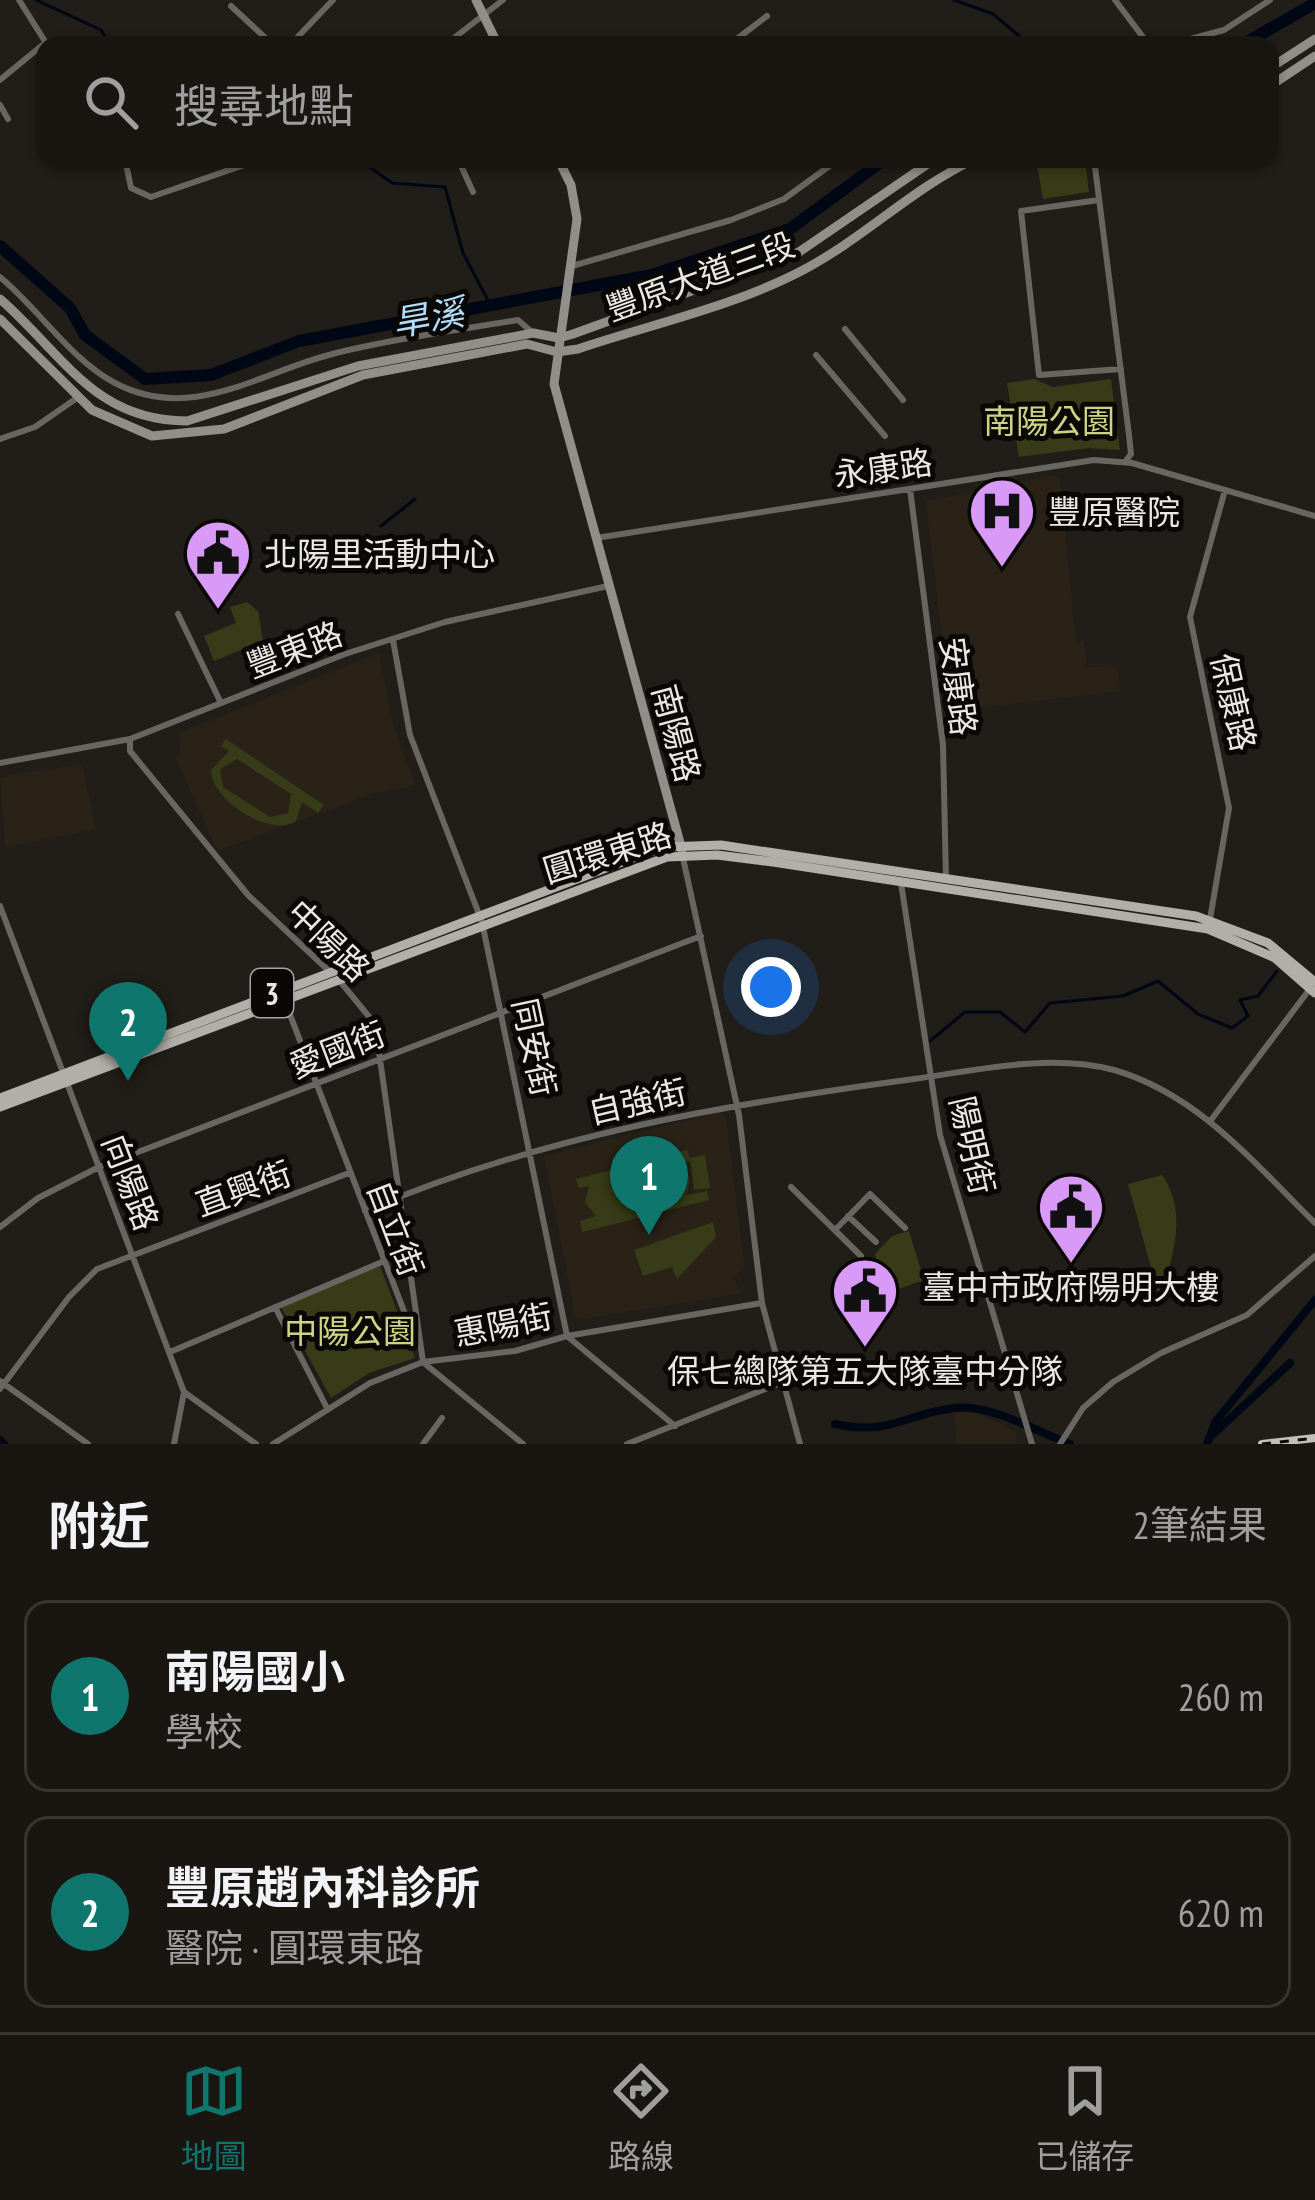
<!DOCTYPE html>
<html lang="zh-TW">
<meta charset="utf-8">
<style>
body{margin:0;font-family:"PT Sans Narrow","Noto Sans TC",sans-serif;background:#221f1b;color:#f1f3f6}
.you{position:absolute;left:771px;top:987px;width:42px;height:42px;margin:-30px;border:9px solid #fff;border-radius:50%;background:#1a73e8;box-shadow:0 0 0 18px #1a73e833}
.badge{display:grid;place-items:center;width:78px;height:78px;border-radius:50%;background:#0f766e;color:#fff;font-size:39px;font-weight:700}
.pin{position:absolute;translate:-50% -99px;filter:drop-shadow(0 3px 6px #0008)}
.pin::after{content:'';position:absolute;top:63px;width:42px;height:36px;background:inherit;clip-path:polygon(0 0,100% 0,50% 100%)}
.list{margin:0;padding:0;list-style:none}
h2{display:flex;justify-content:space-between;align-items:center;height:156px;margin:0;padding:0 48px;font-size:51px}
h2 small{font-size:39px;font-weight:400;color:#9f9f9f}
.list li{display:grid;grid-template-columns:78px 1fr auto;gap:36px;align-items:center;box-sizing:border-box;height:192px;margin:0 24px 24px;padding:0 24px;border:3px solid #373532;border-radius:24px}
.list b{display:block;font-size:45px;white-space:nowrap}
.list p{margin:0;font-size:39px;white-space:nowrap;color:#9f9f9f}
.list em{font-size:39px;font-style:normal;color:#9f9f9f}
.icon{flex:none;width:66px;height:66px;fill:none;stroke:currentColor;stroke-width:2;stroke-linecap:round;stroke-linejoin:round}
.map{position:relative;flex:none;width:1315px;height:1444px;overflow:hidden}
.search{position:absolute;background:#191612;box-shadow:0 3px 9px #0004;left:36px;right:36px;top:36px;height:132px;display:flex;align-items:center;gap:30px;box-sizing:border-box;padding:0 42px;border-radius:24px;color:#9f9f9f;font-size:45px}
.sheet{height:588px;background:#191612}
nav{display:flex;justify-content:space-around;align-items:center;box-sizing:border-box;height:168px;border-top:3px solid #373532;background:#191612;font-size:33px;color:#9f9f9f}
nav a{display:grid;justify-items:center;gap:6px}
nav .on{color:#0f766e}
.map>svg:first-child{display:block}
</style>
<div class="map">
<svg width="1315" height="1444" viewBox="0 0 1315 1444">
<rect width="100%" height="100%" fill="#211d18"/>
<!-- built -->
<path fill="#2a2217" d="M1054,475L1060,479L1076,642L1084,641L1087,667L1117,666L1121,691L950,711L926,501Z
M379,653L394,729L416,785L372,794L217,851L175,757L180,754L179,733Z
M82,764L96,829L5,847L0,777Z
M720,1112L726,1117L737,1203L744,1267L734,1278L742,1293L576,1320L544,1156Z
M971,1411L1016,1431L1017,1444H956L954,1412Z"/>
<!-- green -->
<path fill="#383b17" fill-rule="evenodd" d="M1036,159H1085L1089,192L1043,199Z
M1034,379L1053,387L1111,379L1120,450L1089,448L1019,457L1007,383Z
M247,602L258,611L263,641L214,661L204,636L236,623L230,607Z
M226,739L324,805L318,813L302,802L296,821C270,838 211,800 211,770L229,751L221,746ZM237,759L291,794L288,813L270,817L223,787L220,769Z
M687,1150L690,1158L705,1155L710,1188L694,1190L690,1161L681,1163L690,1179L687,1195L707,1191L709,1200L582,1232L580,1221L596,1216L585,1202L589,1186L579,1188L576,1179Z
M1162,1175C1189,1212 1172,1259 1160,1300L1128,1184Z
M713,1222L716,1237L677,1279L672,1267L643,1276L634,1250Z
M909,1231L924,1280L887,1293L875,1254L892,1236Z
M380,1266L415,1358L369,1373L331,1398L281,1307Z"/>
<g fill="none" stroke-linecap="round" stroke-linejoin="round">
<!-- stream -->
<path stroke="#000714" stroke-width="3" d="M36,0L101,30L110,45
M954,0L993,14L1030,45
M358,159L392,183L445,187L463,253L491,306
M381,526L415,499
M930,1041L965,1012H1000L1025,1032L1050,1003L1123,996L1158,981L1198,1014L1232,1028L1248,1016L1240,1000L1258,996L1277,971"/>
<!-- canal -->
<path stroke="#000714" stroke-width="8" d="M835,1424C890,1436 905,1414 954,1408C990,1403 1037,1432 1070,1444
M1210,1437L1290,1363
M0,1440L4,1444
M1207,1444L1216,1421L1315,1300"/>
<!-- river -->
<path stroke="#000714" stroke-width="12" d="M1242,45L1315,3
M0,246L70,308L85,335L145,379L211,375L299,341L652,275L790,229L885,159"/>
<!-- street -->
<path stroke="#676662" stroke-width="6" d="M19,0L46,43
M1115,0L1149,45
M231,6L273,45
M290,45L333,0
M445,45L503,0
M729,45L767,16
M1168,45L1224,30L1270,0
M0,80L45,43
M0,105L8,119
M125,159L131,188L151,197L261,159
M458,159L473,192
M1094,159L1129,435L1131,454L1125,462
M1099,200L1021,211L1039,375L1121,369
M572,266L731,220L784,199L839,159
M0,277C39,309 70,359 115,383C193,424 261,371 336,353C396,338 458,330 518,320L533,333
M845,329L903,400
M816,355L885,436
M0,439L35,427L77,398
M910,489L943,745L946,879
M596,538L1094,460L1132,463L1315,516
M178,614L221,703
M393,640L410,735L482,922L567,1336L675,1426
M130,739V751L248,895L329,971
M0,763L130,739L345,654L445,622L608,586
M683,858L739,1115L762,1303L800,1444
M901,883L940,1135L1032,1444
M0,906L184,1392L256,1444
M1210,919L1229,808L1190,617L1225,490
M339,980L375,1024L423,1362
M284,999L417,1345
M1211,1120L1309,990
M791,1187L861,1256
M365,1211C540,1136 726,1104 914,1079C978,1070 1050,1053 1114,1070C1198,1094 1255,1164 1315,1223
M848,1216L876,1242
M0,1227L38,1198L99,1167L701,936
M836,1229L870,1194L905,1228
M275,1307L327,1408
M170,1352L382,1262
M424,1363L523,1444
M0,1381L88,1444
M0,1389L69,1297L97,1269L349,1173
M174,1444L184,1392
M273,1444L370,1383L423,1362L515,1351L567,1336L762,1303
M423,1444L442,1418
M627,1444L783,1382
M1060,1444L1083,1408L1113,1382L1161,1353L1247,1315L1315,1256"/>
<!-- secondary -->
<path stroke="#918f89" stroke-width="9" d="M476,0L498,45
M1270,68L1315,39
M1270,86L1315,56
M558,159L571,185L577,219L554,384L682,850
M0,299C63,354 94,421 187,421L358,366L533,333L559,338L573,334L799,252L935,159
M0,319L92,410L152,436L224,429L363,375L527,344L557,352L578,349C652,324 736,306 805,269C865,237 913,188 975,159"/>
<!-- primary -->
<path stroke="#b1afa7" stroke-width="9" d="M0,1098L643,854L665,847L721,845L1196,916L1268,943L1315,982
M0,1107L667,857L717,855L773,862L1208,929L1275,958L1315,993"/>
<!-- rail casing -->
<g stroke="#c3c0bc" stroke-width="8">
<path id="rail" d="M1262,1444L1315,1438"/>
</g>
<!-- rail -->
<use href="#rail" stroke="#0a0806" stroke-width="3" stroke-dasharray="9" stroke-linecap="butt"/>
</g>
<!-- icons -->
<defs>
<g id="hospital-pin" transform="scale(3.45)"><path d="M0 17L-7.5 6A9.5 9.5 0 1 1 7.5 6Z" fill="#d99af7" stroke="#0a0806"/><path d="M-5-5h3v3.5h4V-5h3V5h-3V1.5h-4V5h-3Z" fill="#111"/></g>
<g id="civic-pin" transform="scale(3.45)"><path d="M0 17L-7.5 6A9.5 9.5 0 1 1 7.5 6Z" fill="#d99af7" stroke="#0a0806"/><path d="M-.6-6.5H3V-4.5H.6V-3L4-1V1h2V6H-6V1h2V-1L-.6-3ZM-1.2 2.5V6h2.4V2.5Z" fill="#111"/></g>
</defs>
<g fill-rule="evenodd">
<use href="#hospital-pin" x="1002" y="511"/>
<use href="#civic-pin" x="218" y="553"/>
<use href="#civic-pin" x="1071" y="1207"/>
<use href="#civic-pin" x="865" y="1291"/>
</g>
<g text-anchor="middle" dominant-baseline="central" stroke-width="10" stroke-linejoin="round" paint-order="stroke">
<!-- shield labels -->
<rect fill="#0a0806" stroke="#a8a5a1" stroke-width="3" x="251" y="969" width="42" height="48" rx="9"/>
<g font-size="30" font-weight="bold" fill="#ebe8e4">
<text x="272" y="993">3</text>
</g>
<!-- street labels -->
<g font-size="33" fill="#ebe8e4" stroke="#0a0806">
<text transform="translate(700 276) rotate(-20)">豐原大道三段</text>
<text transform="translate(883 468) rotate(-8)">永康路</text>
<text transform="translate(294 649) rotate(-21)">豐東路</text>
<text transform="translate(959 686) rotate(83)">安康路</text>
<text transform="translate(1234 702) rotate(77)">保康路</text>
<text transform="translate(677 733) rotate(75)">南陽路</text>
<text transform="translate(607 852) rotate(-17)">圓環東路</text>
<text transform="translate(329 940) rotate(44)">中陽路</text>
<text transform="translate(535 1047) rotate(78)">同安街</text>
<text transform="translate(337 1049) rotate(-21)">愛國街</text>
<text transform="translate(637 1101) rotate(-13)">自強街</text>
<text transform="translate(973 1145) rotate(77)">陽明街</text>
<text transform="translate(131 1182) rotate(69)">向陽路</text>
<text transform="translate(243 1188) rotate(-20)">直興街</text>
<text transform="translate(396 1228) rotate(69)">自立街</text>
<text transform="translate(503 1324) rotate(-11)">惠陽街</text>
</g>
<!-- park labels -->
<g font-size="33" fill="#ccd385" stroke="#0a0806">
<text x="1049" y="420">南陽公園</text>
<text x="350" y="1330">中陽公園</text>
</g>
<!-- poi labels -->
<g font-size="33" fill="#ebe8e4" stroke="#0a0806" text-anchor="start">
<text x="1048" y="511">豐原醫院</text>
<text x="264" y="553">北陽里活動中心</text>
<text x="1071" y="1286" text-anchor="middle">臺中市政府陽明大樓</text>
<text x="865" y="1370" text-anchor="middle">保七總隊第五大隊臺中分隊</text>
</g>
<!-- water labels -->
<g font-size="36" font-style="italic" fill="#b2dcfa" stroke="#0a0806">
<text transform="translate(428 317) rotate(-10)">旱溪</text>
</g>
</g>
</svg>
<div class="you"></div>
<div class="pin badge" style="left:649px;top:1235px">1</div>
<div class="pin badge" style="left:128px;top:1081px">2</div>
<div class="search"><svg class="icon" aria-label="search" viewBox="0 0 24 24"><circle cx="10" cy="10" r="6"/><path d="M15 15l6 6"/></svg>搜尋地點</div>
</div>
<section class="sheet">
<h2>附近<small>2筆結果</small></h2>
<ul class="list">
<li><span class="badge">1</span><div><b>南陽國小</b><p>學校</p></div><em>260 m</em></li>
<li><span class="badge">2</span><div><b>豐原趙內科診所</b><p>醫院 · 圓環東路</p></div><em>620 m</em></li>
</ul>
</section>
<nav>
<a class="on"><svg class="icon" aria-label="map" viewBox="0 0 24 24"><path d="M3 6l6-2 6 2 6-2v14l-6 2-6-2-6 2zM9 4v14M15 6v14"/></svg>地圖</a>
<a><svg class="icon" aria-label="directions" viewBox="0 0 24 24"><path d="M12 3l9 9-9 9-9-9zM9 14v-3h6M13 9l2 2-2 2"/></svg>路線</a>
<a><svg class="icon" aria-label="saved" viewBox="0 0 24 24"><path d="M7 4h10v16l-5-4-5 4z"/></svg>已儲存</a>
</nav>
